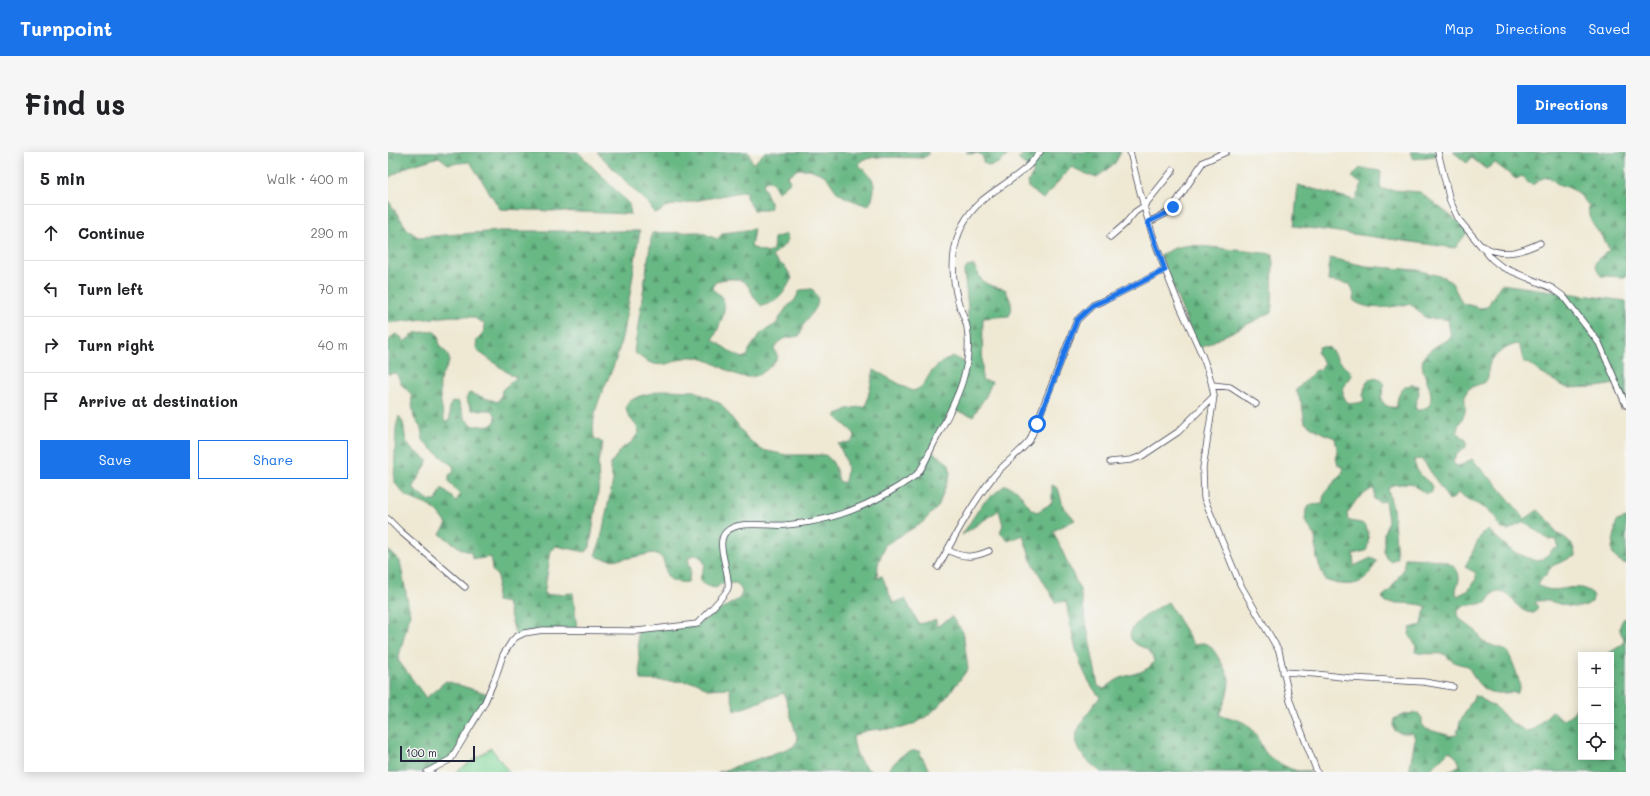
<!DOCTYPE html>
<meta charset="utf-8">
<style>
body{margin:0;font-family:Mali,sans-serif;background:#f6f6f6;color:#202124}
.controls{position:absolute;right:12px;bottom:12px;display:grid;overflow:hidden;border-radius:0px;box-shadow:0 2px 10px #0003}
.controls button{width:36px;height:36px;display:grid;place-items:center;padding:0;border:0;border-bottom:1px solid #e0e0e0;background:#fff;color:#202124;font:20px sans-serif}
.scale{position:absolute;left:12px;bottom:10px;width:75px;box-sizing:border-box;padding-left:4px;border:2px solid #22223b;border-top:0;font-size:11px;line-height:14px;white-space:nowrap;color:#22223b;-webkit-text-stroke:3px #f6f6f2;paint-order:stroke}
.stop{position:absolute;width:12px;height:12px;margin:-9px;border:3px solid #1a73e8;border-radius:50%;background:#fff}
.stop.end{background:#1a73e8;border-color:#fff;box-shadow:0 1px 4px #0008}
.list{margin:0;padding:0;list-style:none}
h2{display:flex;justify-content:space-between;align-items:center;height:52px;margin:0;padding:0 16px;font-size:17px}
h2 small{font-size:13px;font-weight:400;color:#757577}
.list li{display:grid;grid-template-columns:26px 1fr auto;gap:12px;align-items:center;box-sizing:border-box;height:56px;padding:0 16px;border-top:1px solid #e0e0e0}
.list b{display:block;font-size:15px;white-space:nowrap}
.list em{font-size:13px;font-style:normal;color:#757577}
.actions{display:flex;gap:8px;padding:12px 16px}
.actions a{flex:1;padding:9px 0;border:1px solid #1a73e8;border-radius:0px;text-align:center;font-size:14px;color:#1a73e8}
.actions .main{background:#1a73e8;color:#fff}
.icon{flex:none;width:22px;height:22px;fill:none;stroke:currentColor;stroke-width:2;stroke-linecap:round;stroke-linejoin:round}
.map{position:relative;flex:none;width:1238px;height:620px;overflow:hidden;border-radius:0px}
header{display:flex;align-items:center;gap:24px;box-sizing:border-box;height:56px;padding:0 20px;background:#1a73e8;color:#fff}
header strong{font-size:19px}
nav{display:flex;gap:22px;margin-inline-start:auto;font-size:14px}
.intro{display:flex;align-items:center;justify-content:space-between;box-sizing:border-box;height:96px;padding:0 24px}
h1{margin:0;font-size:28px}
.button{padding:10px 18px;border-radius:0px;background:#1a73e8;color:#fff;font-size:14px;font-weight:700}
main{display:flex;gap:24px;padding:0 24px}
aside{flex:1;background:#fff;border-radius:0px;box-shadow:0 2px 10px #0003}
.map>svg:first-child{display:block}
</style>
<header>
<strong>Turnpoint</strong>
<nav><a>Map</a><a>Directions</a><a>Saved</a></nav>
</header>
<div class="intro"><h1>Find us</h1><a class="button">Directions</a></div>
<main>
<aside>
<h2>5 min<small>Walk · 400 m</small></h2>
<ul class="list">
<li><svg class="icon" aria-label="ahead" viewBox="0 0 24 24"><path d="M12 20V5M6 11l6-6 6 6"/></svg><div><b>Continue</b></div><em>290 m</em></li>
<li><svg class="icon" aria-label="left" viewBox="0 0 24 24"><path d="M17 20v-9H6M10 6l-5 5 5 5"/></svg><div><b>Turn left</b></div><em>70 m</em></li>
<li><svg class="icon" aria-label="right" viewBox="0 0 24 24"><path d="M7 20v-9h11M14 6l5 5-5 5"/></svg><div><b>Turn right</b></div><em>40 m</em></li>
<li><svg class="icon" aria-label="arrive" viewBox="0 0 24 24"><path d="M6 21V4h12l-3 4 3 4H6"/></svg><div><b>Arrive at destination</b></div></li>
</ul>
<div class="actions"><a class="main">Save</a><a>Share</a></div>
</aside>
<div class="map">
<svg width="1238" height="620" viewBox="0 0 1238 620">
<defs>
<pattern id="forest-firs" width="22" height="20" patternUnits="userSpaceOnUse"><rect width="22" height="20" fill="#68b884"/><path d="M5 1l3.5 6h-7zM16 11l3.5 6h-7z" fill="#55956d"/></pattern>
</defs>
<rect width="100%" height="100%" fill="#f6f6f2"/>
<filter id="ink" filterUnits="userSpaceOnUse"><feTurbulence type="fractalNoise" baseFrequency=".025" numOctaves="2"/><feDisplacementMap in="SourceGraphic" scale="8" xChannelSelector="R" yChannelSelector="G"/><feConvolveMatrix kernelMatrix="1 2 1 2 8 2 1 2 1" color-interpolation-filters="sRGB"/></filter>
<filter id="wash" filterUnits="userSpaceOnUse"><feTurbulence type="fractalNoise" baseFrequency=".012" numOctaves="4" result="noise"/><feDisplacementMap in="SourceGraphic" scale="16" xChannelSelector="R" yChannelSelector="G"/><feGaussianBlur stdDeviation="0.9" result="paint"/><feColorMatrix in="noise" values="0 0 0 0 0 0 0 0 0 0 0 0 0 0 0 0 0 1.4 0 .05"/><feComposite in="paint" operator="in"/></filter>
<g filter="url(#wash)">
<rect width="100%" height="100%" fill="#efe9d4"/>
<!-- forest -->
<path fill="url(#forest-firs)" stroke="#456d60" d="M0,0H190L241,52L243,62L112,57L82,10L60,12L51,5L21,14L0,26Z
M209,0H360L365,12L377,0H540V3L535,6L487,5L474,8L471,13C474,16 479,20 482,24C489,31 486,47 480,54L458,46L448,39L438,24L422,17H410L400,24L402,30L390,40L384,30L378,28L375,33L382,50L383,56L378,58H366L358,45V39L276,55L272,60L266,61L263,55Z
M578,0H623L611,11L601,14L595,10V5L590,1L583,2Z
M637,0H733L727,11L708,26L683,15L655,47L641,36L640,30L646,20L630,7Z
M1022,0H1048L1047,4L1026,7Z
M1065,0H1238V125L1213,124C1201,108 1211,108 1221,98C1217,82 1197,72 1201,54L1193,44L1183,36L1171,33L1161,25L1155,26L1144,33L1138,29L1134,24L1128,27L1107,11L1098,17L1084,6L1079,11Z
M972,16L993,19L992,37L1032,40L1081,78L1067,96L906,74L910,33L967,48L974,32L964,25Z
M0,48L20,78L30,85L112,79H252C245,117 241,159 231,197C224,227 201,253 206,286L215,291L210,310L211,334L202,395L198,400L168,394L163,398L156,443L185,441L189,478L167,477L128,485L119,451L108,449L110,425L104,418L103,405L90,407L84,406L83,400L75,398L52,382L59,372C55,367 51,360 46,357C29,346 17,350 6,328L8,276L11,264C19,272 14,285 21,294C23,298 35,304 39,308L38,314L25,334C28,342 40,350 48,349L54,336L68,349L72,343L61,330V323L66,320L65,314L39,293L35,288L33,276L26,266L23,242L14,233L8,221L0,222V190L7,182L13,185L16,190L27,181L45,179L50,183L52,195C72,209 53,217 52,230C51,245 54,257 57,271L62,267L61,255L64,250L70,249L77,267L86,274L104,273L108,268L107,262L103,258H84L78,247L81,241L110,250L113,244L114,238L129,225L123,223L91,200L88,195L89,188L97,178L96,172L85,165L65,164L0,171Z
M366,77L363,95L380,101L385,98L386,86L398,82L400,87C397,95 389,98 384,105L398,116L404,126C395,142 393,148 374,154C358,141 366,125 339,127C331,128 327,129 324,136C327,141 333,142 335,147C340,159 329,178 325,188C336,194 343,202 355,206L360,203L361,198L373,181L388,172L398,156L407,148L412,138L424,137C438,152 423,160 416,172C414,176 413,180 411,184C400,186 391,185 386,197L390,205C359,248 339,209 306,205C295,204 288,210 279,212C265,215 256,208 246,200L264,81L312,80L329,87L335,81Z
M803,93L885,102L884,160L810,197L772,103L789,95Z
M942,106L978,114L1029,118L1056,125L1064,131L1074,151L1092,156L1099,155L1113,132L1238,149V249L1227,232L1209,235L1179,236L1151,220L1142,212L1136,210C1133,204 1134,198 1130,192C1120,193 1104,204 1101,213C1100,217 1101,222 1100,226C1096,234 1084,232 1079,239C1075,245 1078,253 1077,260C1075,268 1069,272 1069,280L1078,288V295L1068,303L1065,309L1068,314L1074,313L1084,307C1091,314 1097,323 1105,328L1137,367L1150,358L1163,371L1169,382C1179,385 1187,393 1187,404L1164,414L1157,424L1153,427L1150,433C1169,446 1186,426 1205,442V448C1188,466 1164,443 1147,450L1150,456L1146,461C1127,461 1130,444 1111,439L1105,441L1098,451L1075,454L1070,457V463L1073,468L1089,480L1095,490L1119,499C1123,505 1132,528 1132,535C1131,537 1130,539 1129,541C1122,540 1116,541 1110,541C1093,541 1087,527 1080,514C1070,512 1063,510 1057,502C1047,501 1036,503 1027,500L1028,494L1021,482L1022,476L1034,473L1036,461L1039,455C1031,450 1008,452 997,450L994,445L1002,438L1015,418L1017,406C1032,407 1071,404 1071,426C1071,434 1066,435 1069,444L1081,438L1084,432L1088,427V421L1077,415L1094,381L1100,378L1125,400L1149,409L1155,407L1164,398L1170,396L1169,388L1160,387L1136,370L1120,378L1114,377L1110,373C1107,357 1092,355 1080,347C1076,345 1073,343 1069,341L1066,346L1061,348L1037,311L1032,307L1026,308C1027,320 1037,327 1045,334L1044,340L1038,342L1023,331L1004,333L1000,338L1005,356L1009,406L1003,409L998,405L996,400V381L1000,369L997,349L991,350L986,347L987,341L985,336L969,347L959,362L960,368C964,370 969,370 973,371C983,375 981,392 978,399L965,402L966,414L983,406L989,409C985,415 981,425 974,429C963,435 948,432 937,428L929,407L927,384L917,369L918,357L922,353L935,352C933,336 952,330 956,316L950,313L948,306L950,301L947,286L934,281L917,271L914,253L908,238L927,219L933,217L936,211L929,201L931,195C945,193 943,200 951,209C956,214 961,216 964,223C960,228 955,234 955,240C954,253 968,253 976,249L975,243L979,229L985,226L992,227L996,233L993,247C997,254 1000,256 1009,255C1008,243 1016,229 1030,234L1031,241L1027,254L1030,259L1041,254C1050,235 1024,216 1039,201C1045,195 1055,190 1063,186L1060,168C1052,165 1046,168 1039,166C1032,164 1029,155 1021,152C1003,155 980,160 965,148L966,142L962,132L940,129Z
M585,113C589,118 590,122 593,127C598,134 609,135 617,137C621,146 627,154 621,164L595,166L594,228L604,230L598,244L585,264L563,258L542,298L561,312L562,322L550,355L535,370L497,393L490,412L489,425L494,424L505,451L517,447L531,472L548,468V475L564,465L575,480L580,517C562,540 544,570 513,576C497,579 479,574 465,585C467,601 471,611 484,620H330L342,617L348,614L405,595L410,588L396,541L347,559L341,536L319,537L309,530L253,528L249,479L309,472L352,446L354,440L352,435L348,431L333,432L328,436C310,433 310,428 317,413C315,406 312,404 305,403L300,406L303,418L300,430C264,433 288,406 265,401C249,404 220,413 207,403L212,391L225,328L222,317L223,311L234,296L244,290L251,280C248,268 240,270 238,255L241,249L252,244L276,238L307,239L333,252L360,287L374,298L399,303H437C447,309 448,318 451,329L456,331C462,316 457,305 450,292L463,290L467,285L465,280L447,264L459,257L478,254L486,218L524,239C538,236 537,226 546,217C551,212 558,208 564,204L578,211L580,155L576,120L579,115Z
M617,333L629,338L643,357L649,360L664,351V333L670,336L675,354L687,368L665,379L692,438L710,534L716,537C722,533 727,528 733,526C745,521 760,521 766,509C761,492 752,498 744,488C734,475 771,455 780,450L806,493C811,491 816,490 821,493C825,495 841,523 841,527C841,541 836,551 831,563C844,566 858,568 866,580C874,591 873,600 886,608C893,612 903,618 911,619C916,619 922,618 926,620H713C704,613 691,603 688,592C684,579 705,554 712,545C689,519 684,482 678,449L668,451L643,408L635,383L620,389L612,380L615,373L611,358L574,383L594,352Z
M1238,366V412C1219,404 1224,397 1227,381C1227,376 1227,373 1229,369Z
M0,398L12,409L22,462L10,508L38,546L58,529L100,542L63,607L49,615L48,620H0Z
M1237,465H1238V620H1060L1072,613L1069,606L1061,599L1040,620H1021L1027,587L1025,581H1013L1007,579L1005,573L1006,567L1017,562L1030,561L1034,566V572L1038,577L1063,584L1069,582L1072,570L1087,543L1109,556L1122,570L1138,579L1145,578L1164,559L1175,568L1185,561L1193,549V605H1223V503H1218L1235,492L1236,486C1230,479 1231,472 1237,465Z
M524,599H531L542,620H498L513,604Z"/>
<!-- pitch -->
<path fill="#81d89c" stroke="#527d6c" d="M103,596L121,620H68Z"/>
</g>
<g filter="url(#ink)">
<g fill="none" stroke-linecap="round" stroke-linejoin="round">
<!-- minor casing -->
<g stroke="#414052" stroke-width="7">
<path id="minor" d="M742,0C748,23 753,47 761,71C768,96 778,120 788,145C801,177 821,210 826,244L815,316L816,346L852,432L891,499L902,549L929,620
M1050,0L1062,49L1071,68L1104,107L1114,115L1164,136L1175,144L1211,191L1238,253
M761,70L779,61L785,55L815,10L838,0
M722,85L737,72L747,60L756,54L785,18
M1095,94C1114,106 1133,100 1152,91
M824,233L842,235L868,252
M722,310L743,308L754,304L790,280L826,244
M0,367L12,379L77,435
M560,398C574,406 585,406 601,399
M550,415C567,384 583,353 605,325C616,311 631,302 642,288L689,168L705,153L724,145L777,118
M895,520L928,522L962,526L1036,530L1065,535
M39,620L63,607L96,552L108,524L115,503L124,489L128,485L136,481L155,478L249,479L309,472C315,465 339,442 340,436C343,421 326,391 338,380C351,367 381,375 398,373C439,370 479,355 513,333C518,329 526,326 530,321C537,313 541,300 546,291C565,254 586,219 579,175C577,166 572,157 570,149C563,123 563,96 575,72C591,42 619,35 641,13C645,9 648,4 652,0"/>
</g>
<!-- minor -->
<use href="#minor" stroke="#fff" stroke-width="5.5"/>
</g>
</g>
<g fill="none" stroke-linecap="round" stroke-linejoin="round" filter="url(#ink)">
<!-- route -->
<path stroke="#1a73e8" stroke-width="5" d="M649,272L689,168L705,153L724,145L777,118L760,70L779,61L785,55"/>
</g>
</svg>
<div class="controls">
<button>+</button>
<button>−</button>
<button><svg class="icon" aria-label="locate" viewBox="0 0 24 24"><circle cx="12" cy="12" r="6"/><path d="M12 2v4M12 18v4M2 12h4M18 12h4"/></svg></button>
</div>
<div class="scale">100 m</div>
<div class="stop" style="left:649px;top:272px"></div>
<div class="stop end" style="left:785px;top:55px"></div>
</div>
</main>
